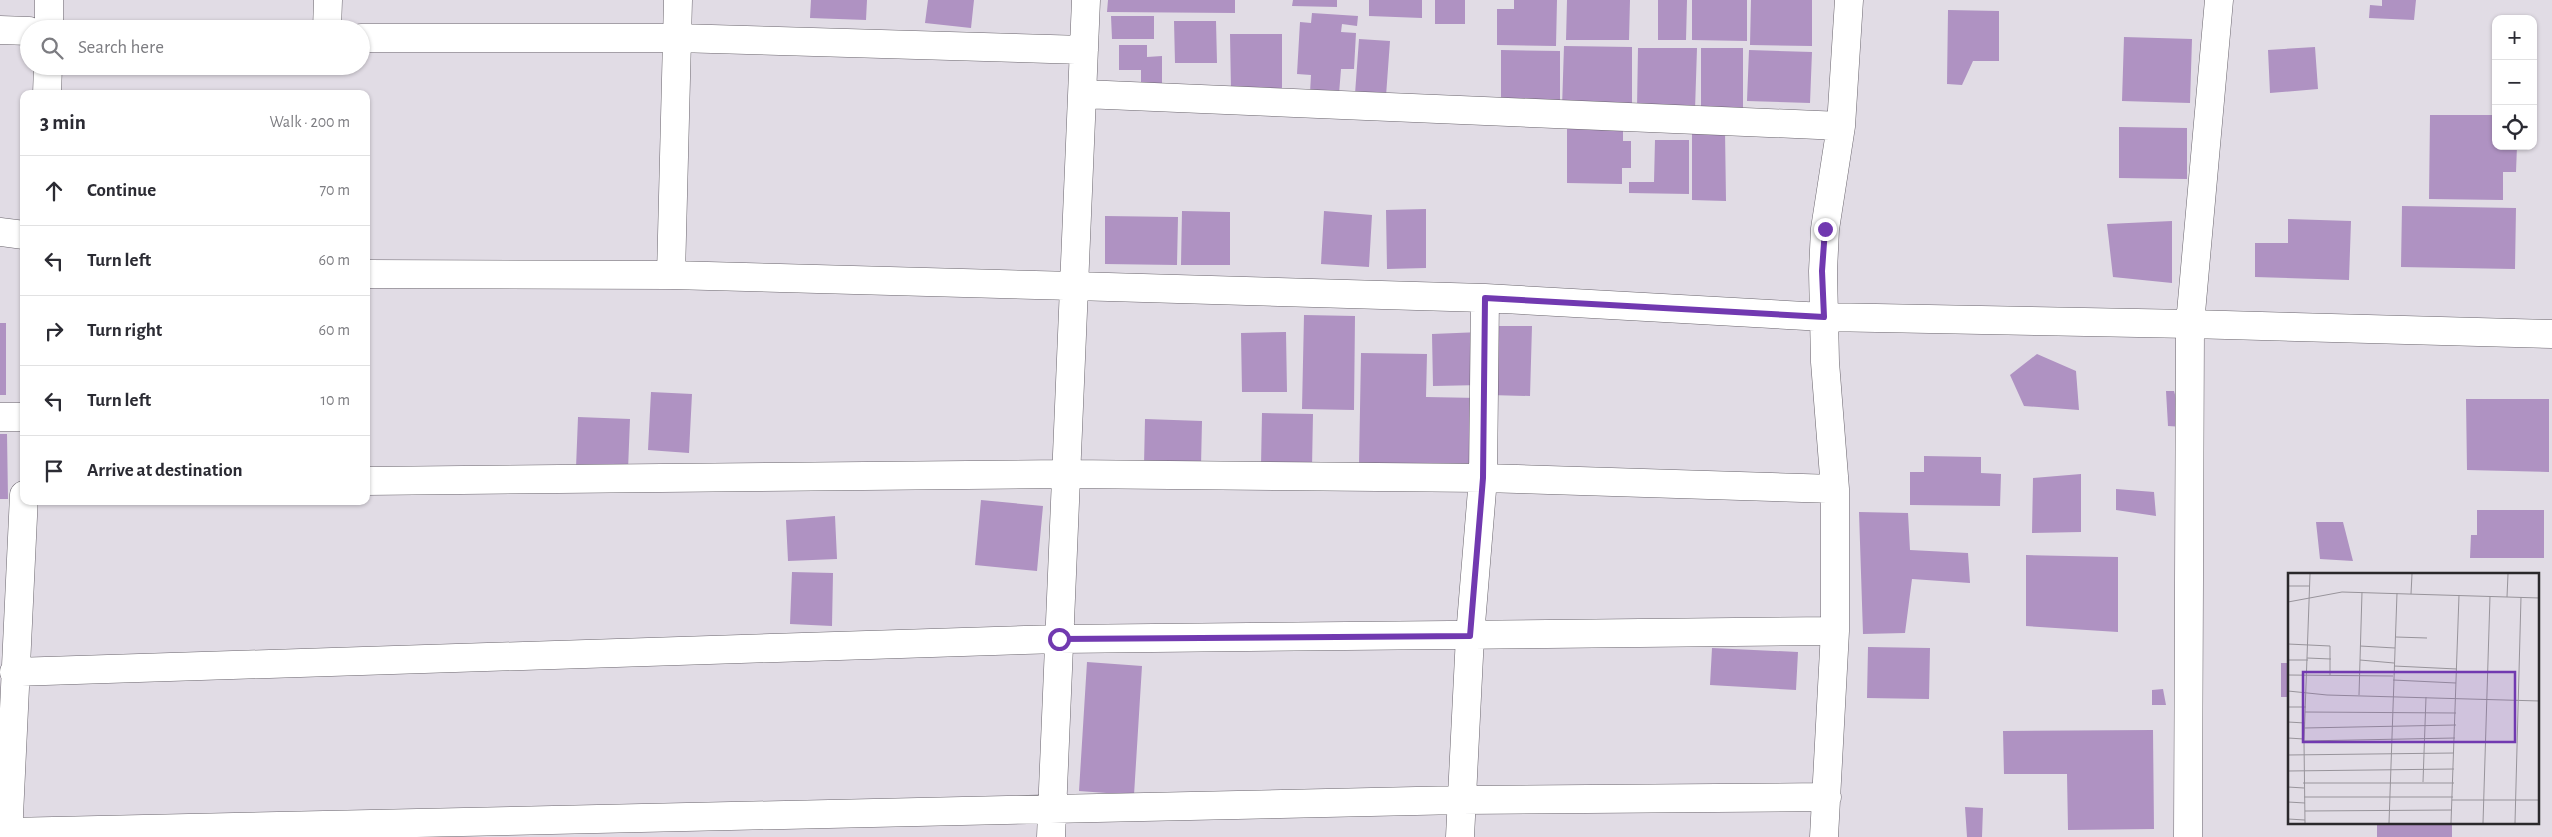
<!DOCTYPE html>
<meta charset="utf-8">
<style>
body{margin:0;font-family:"Alegreya Sans",sans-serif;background:#f2f2f3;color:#2b2b33}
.controls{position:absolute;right:15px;top:15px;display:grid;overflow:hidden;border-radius:10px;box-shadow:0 1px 4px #0004}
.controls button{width:45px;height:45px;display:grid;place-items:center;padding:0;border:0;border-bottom:1px solid #e1e1e2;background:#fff;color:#2b2b33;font:25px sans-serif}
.stop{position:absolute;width:15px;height:15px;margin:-11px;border:4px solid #7139b0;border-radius:50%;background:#fff}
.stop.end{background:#7139b0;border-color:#fff;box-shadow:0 1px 5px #0008}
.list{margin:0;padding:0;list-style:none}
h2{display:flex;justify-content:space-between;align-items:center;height:65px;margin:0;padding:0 20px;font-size:21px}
h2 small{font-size:16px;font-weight:400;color:#7c7c81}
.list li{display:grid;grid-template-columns:32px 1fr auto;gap:15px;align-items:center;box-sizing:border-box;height:70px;padding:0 20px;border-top:1px solid #e1e1e2}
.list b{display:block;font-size:19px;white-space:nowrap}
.list em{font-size:16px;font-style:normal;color:#7c7c81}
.icon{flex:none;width:28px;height:28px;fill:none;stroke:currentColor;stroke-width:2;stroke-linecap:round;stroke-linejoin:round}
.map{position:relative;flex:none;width:2552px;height:837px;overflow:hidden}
.search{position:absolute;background:#fff;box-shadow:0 1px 4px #0004;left:20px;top:20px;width:350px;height:55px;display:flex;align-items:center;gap:12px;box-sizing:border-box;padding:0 18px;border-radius:28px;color:#7c7c81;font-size:19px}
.panel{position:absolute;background:#fff;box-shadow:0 1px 4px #0004;left:20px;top:90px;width:350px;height:415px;border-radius:10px}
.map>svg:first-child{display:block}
</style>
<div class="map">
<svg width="2552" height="837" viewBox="0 0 2552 837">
<rect width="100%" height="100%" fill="#e1dce5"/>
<!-- building -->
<path fill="#af92c2" d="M811,0H867L866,20L810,18Z
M928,0H974L971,28L925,23Z
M1108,0H1235V13L1107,12Z
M1293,0H1337V7L1292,6Z
M1369,0H1422V18L1369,16Z
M1435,0H1465V24H1435Z
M1514,0H1557L1556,46L1497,45V9H1514Z
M1567,0H1630L1629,40H1566Z
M1658,0H1687L1686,40H1658Z
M1692,0H1747V41L1692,40Z
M1751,0H1812V46L1750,45Z
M2382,0H2416L2414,20L2369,18L2370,5L2382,6Z
M1948,10L1999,11V61H1973L1962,85L1947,84Z
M1312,13L1358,16L1357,26L1342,24L1341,32L1356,33L1354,69H1341L1339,94L1310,93L1311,75L1297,74L1300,22L1311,23Z
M1111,16H1154V39H1112Z
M1174,21H1216L1217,63H1175Z
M1230,34H1282V90H1231Z
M2124,37L2192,39L2190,103L2122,101Z
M1359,39L1390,41L1386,96L1355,94Z
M1119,45H1147V57L1162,56V89H1141V70H1119Z
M1564,46L1632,47V109L1562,108Z
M2315,47L2318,89L2270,93L2268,50Z
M1638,48H1697L1695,110L1637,109Z
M1701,48H1743V110H1701Z
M1501,50L1560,51V102H1501Z
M1749,50L1812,52L1810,103L1747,101Z
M2430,115H2496V146H2517L2516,172H2503V200L2429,199Z
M1567,125H1623V141H1631V168H1622V184L1567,183Z
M2119,127L2187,128V179L2119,178Z
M1692,130H1725L1726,201L1692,200Z
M1655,140H1689V194L1629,193V182H1654Z
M2402,206L2516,208L2515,269L2401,267Z
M1426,209V268L1387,269L1386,210Z
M1182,211L1230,212V265H1181Z
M1324,211L1372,215L1369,267L1321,264Z
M1105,216L1178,217L1177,265L1105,264Z
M2288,219L2351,221L2349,280L2255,277V243H2288Z
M2172,221V283L2113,277L2107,224Z
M1304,315L1355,316L1354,410L1302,409Z
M0,323H6V395H0Z
M1491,326H1532L1530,396L1489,395Z
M1286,332L1287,392H1242L1241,333Z
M1481,332L1482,385L1433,386L1432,334Z
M1361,353L1427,354L1426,397L1479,398V467L1359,465Z
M2037,354L2076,371L2079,410L2024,406L2010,375Z
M2166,391H2174L2184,427L2168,426Z
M651,392L692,394L689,453L648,450Z
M2466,399H2549V472L2467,470Z
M1262,413L1313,414L1312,468L1261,466Z
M578,417L630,419L628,470L576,468Z
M1145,419L1202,421L1201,466L1144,465Z
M0,434H7L8,499H0Z
M1924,456L1981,457V473L2001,474L2000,506L1910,505V472H1924Z
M2081,474V532L2032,533L2033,478Z
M2116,489L2154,492L2156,516L2116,510Z
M981,500L1043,506L1037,571L975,565Z
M2477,510H2544V558H2470L2471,535H2477Z
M1859,512L1908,513L1910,550L1968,553L1970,583L1912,579L1905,633L1863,634Z
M835,516L837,559L788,561L786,520Z
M2316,522H2343L2353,561L2320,559Z
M2026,555L2118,557V632L2026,626Z
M792,572L833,573L832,626L790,624Z
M1868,647L1930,648L1929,699L1867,698Z
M1712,648L1798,652L1796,690L1710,685Z
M1087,662L1142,666L1134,795L1079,791Z
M2281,663H2290V697H2281Z
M2163,689L2166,705H2152V690Z
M2153,730L2154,829L2068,830L2067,774H2004L2003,731Z
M1965,807L1983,808L1982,837H1967Z
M2377,823H2452V837H2377Z"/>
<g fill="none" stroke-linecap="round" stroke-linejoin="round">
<!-- minor casing -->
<g stroke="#6a656d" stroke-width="29">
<path id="minor" d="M49,29V0
M327,29L328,0
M0,30L29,31
M361,38H677L1084,50
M47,94L48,66
M1083,94L1841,126
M0,232L24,235
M366,274L671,275L1074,286L1485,298L1824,317L2190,324L2552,334
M671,275L678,0
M0,417H24
M366,481L1067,474L1483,478L1835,489
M14,672L1059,639L1835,631
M8,832L1461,800L1827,797
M8,837L24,495
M1051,837L1086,0
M1460,837L1470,636L1483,478L1485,298
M1824,837L1835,631V489L1825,362L1823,271L1825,229L1841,126L1849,0
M2188,837L2190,324L2219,0"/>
</g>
<!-- minor -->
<use href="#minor" stroke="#fff" stroke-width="28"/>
</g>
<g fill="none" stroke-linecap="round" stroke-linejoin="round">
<!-- route -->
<path stroke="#7139b0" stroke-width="6" d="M1059,639L1470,636L1483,478L1485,298L1824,317L1822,271L1825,229"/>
</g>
<!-- overview -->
<g transform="translate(2288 573)">
<rect width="251" height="251" fill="#e1dce5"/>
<path fill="none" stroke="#98949b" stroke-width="1" d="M0,13H22M123,21L124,1M219,24L220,1M0,29L54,19L252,25M108,64L139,65M0,71L42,73V102M72,73L107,75M19,85L43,86M0,87H20M72,87L106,90M106,93L169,96M0,102L105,103M105,107L168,110M0,118L39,122L252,128M71,122L74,19M0,134H18M17,139L168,140M0,149L17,150M16,155L168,152M0,165L16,166M16,168L167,165M0,182L166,180M0,198L166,196M135,209L138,124M15,210H166M0,214L16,215M16,224H165M164,227H252M0,229L17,230M17,238L164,237M0,246L17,247M17,250L16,168L22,1M101,250L109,20M163,250L171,22M195,250L202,23M227,250L233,24"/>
<path fill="#7139b0" fill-opacity="0.15" stroke="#7139b0" stroke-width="2.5" d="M15,99H227V169H15Z"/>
<rect width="251" height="251" fill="none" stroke="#2a282b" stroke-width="2.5"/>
</g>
</svg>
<div class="controls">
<button>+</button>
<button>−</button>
<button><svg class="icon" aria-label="locate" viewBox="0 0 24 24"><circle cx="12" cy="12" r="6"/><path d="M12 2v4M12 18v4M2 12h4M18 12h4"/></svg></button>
</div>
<div class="stop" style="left:1059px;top:639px"></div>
<div class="stop end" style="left:1825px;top:229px"></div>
<div class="search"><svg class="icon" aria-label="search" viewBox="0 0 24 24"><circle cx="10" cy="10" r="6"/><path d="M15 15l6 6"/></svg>Search here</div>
<section class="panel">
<h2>3 min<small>Walk · 200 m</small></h2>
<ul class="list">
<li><svg class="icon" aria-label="ahead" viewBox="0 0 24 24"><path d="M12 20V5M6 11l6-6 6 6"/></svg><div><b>Continue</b></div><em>70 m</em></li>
<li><svg class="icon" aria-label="left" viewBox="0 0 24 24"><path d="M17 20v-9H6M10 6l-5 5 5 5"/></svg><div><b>Turn left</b></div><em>60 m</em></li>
<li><svg class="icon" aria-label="right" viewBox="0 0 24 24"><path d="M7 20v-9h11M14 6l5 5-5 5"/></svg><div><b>Turn right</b></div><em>60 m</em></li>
<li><svg class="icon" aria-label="left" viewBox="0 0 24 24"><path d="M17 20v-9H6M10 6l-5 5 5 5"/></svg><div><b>Turn left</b></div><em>10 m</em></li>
<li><svg class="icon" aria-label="arrive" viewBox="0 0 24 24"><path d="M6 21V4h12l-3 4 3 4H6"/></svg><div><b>Arrive at destination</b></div></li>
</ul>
</section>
</div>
